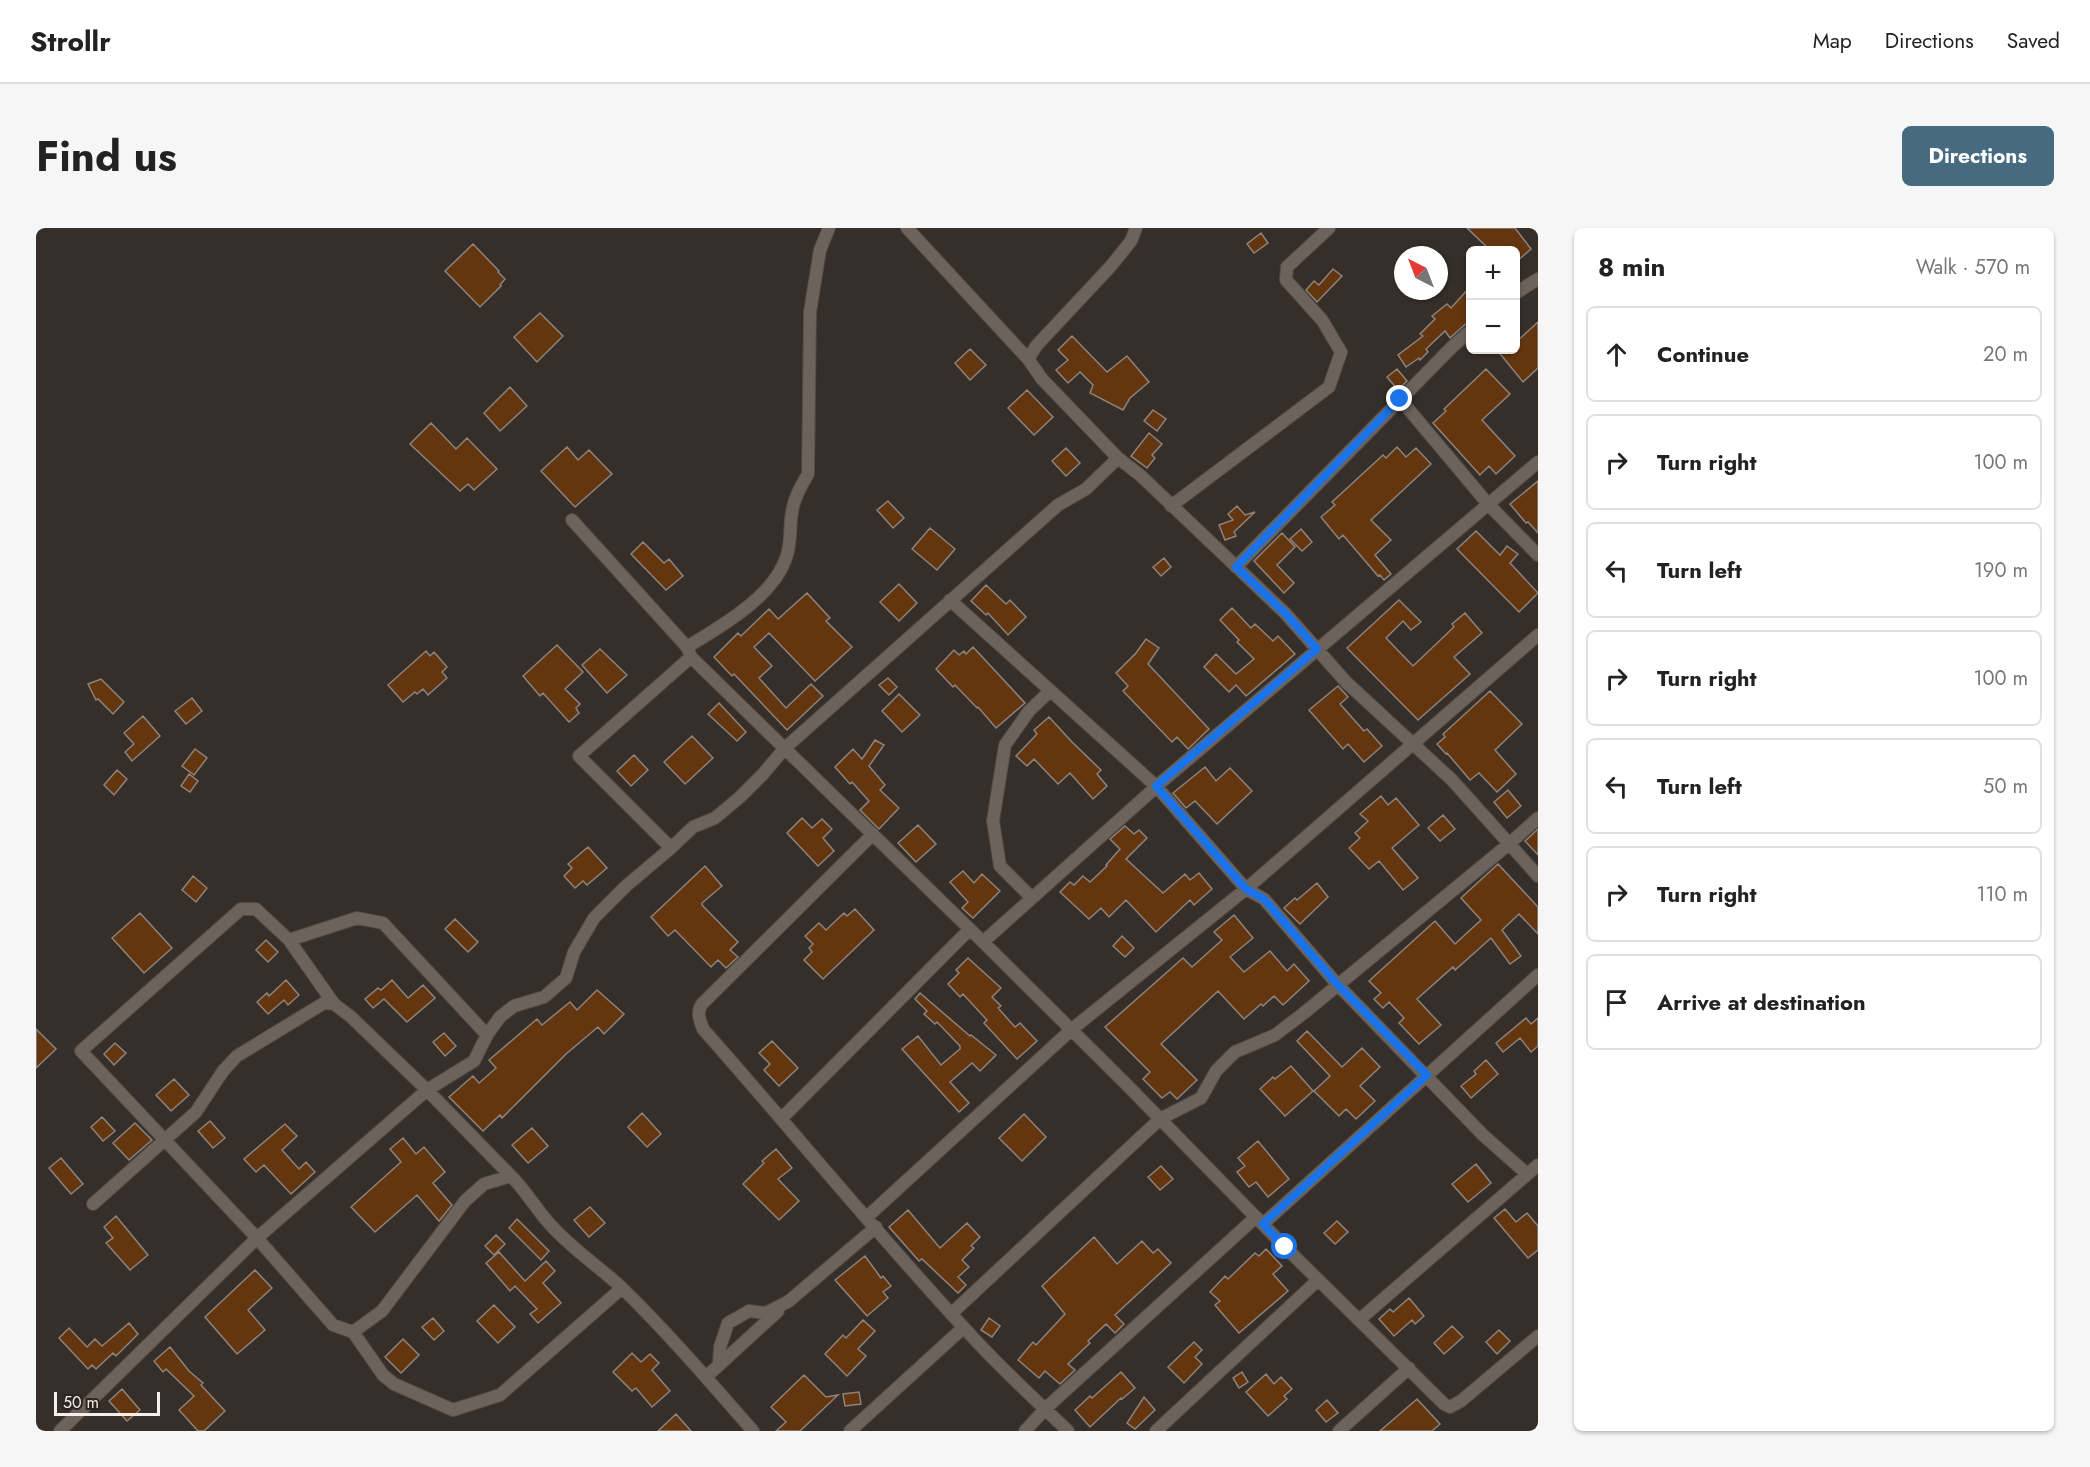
<!DOCTYPE html>
<meta charset="utf-8">
<style>
body{margin:0;font-family:Jost,sans-serif;background:#f6f6f6;color:#222}
.controls{position:absolute;right:18px;top:18px;display:grid;overflow:hidden;border-radius:9px;box-shadow:0 2px 4px #0004}
.controls button{width:54px;height:54px;display:grid;place-items:center;padding:0;border:0;border-bottom:2px solid #e0e0e0;background:#fff;color:#222;font:30px sans-serif}
.compass{position:absolute;left:1358px;top:18px;width:54px;height:54px;border-radius:50%;background:#fff;box-shadow:0 2px 4px #0004;rotate:318deg}
.scale{position:absolute;left:18px;bottom:15px;width:106px;box-sizing:border-box;padding-left:6px;border:3px solid #f4efeb;border-top:0;font-size:16px;line-height:21px;white-space:nowrap;color:#f4efeb;-webkit-text-stroke:4px #2c241f;paint-order:stroke}
.stop{position:absolute;width:18px;height:18px;margin:-14px;border:4px solid #1a73e8;border-radius:50%;background:#fff}
.stop.end{background:#1a73e8;border-color:#fff;box-shadow:0 2px 6px #0008}
.list{margin:0;padding:0;list-style:none}
h2{display:flex;justify-content:space-between;align-items:center;height:78px;margin:0;padding:0 24px;font-size:26px}
h2 small{font-size:20px;font-weight:400;color:#767676}
.list li{display:grid;grid-template-columns:39px 1fr auto;gap:18px;align-items:center;box-sizing:border-box;height:96px;margin:0 12px 12px;padding:0 12px;border:2px solid #e0e0e0;border-radius:9px}
.list b{display:block;font-size:22px;white-space:nowrap}
.list em{font-size:20px;font-style:normal;color:#767676}
.icon{flex:none;width:33px;height:33px;fill:none;stroke:currentColor;stroke-width:2;stroke-linecap:round;stroke-linejoin:round}
.map{position:relative;flex:none;width:1502px;height:1203px;overflow:hidden;border-radius:9px}
header{display:flex;align-items:center;gap:36px;box-sizing:border-box;height:84px;padding:0 30px;background:#fff;border-bottom:2px solid #e0e0e0}
header strong{font-size:28px}
nav{display:flex;gap:33px;margin-inline-start:auto;font-size:21px}
.intro{display:flex;align-items:center;justify-content:space-between;box-sizing:border-box;height:144px;padding:0 36px}
h1{margin:0;font-size:42px}
.button{padding:15px 27px;border-radius:9px;background:#466a80;color:#fff;font-size:21px;font-weight:700}
main{display:flex;gap:36px;padding:0 36px}
aside{flex:1;background:#fff;border-radius:9px;box-shadow:0 2px 4px #0004}
.map>svg:first-child{display:block}
</style>
<header>
<strong>Strollr</strong>
<nav><a>Map</a><a>Directions</a><a>Saved</a></nav>
</header>
<div class="intro"><h1>Find us</h1><a class="button">Directions</a></div>
<main>
<div class="map">
<svg width="1502" height="1203" viewBox="0 0 1502 1203">
<rect width="100%" height="100%" fill="#362e28"/>
<!-- building -->
<path fill="#64360f" stroke="#8d837d" stroke-width="1.5" d="M1431,0H1479L1495,21L1479,35V22H1454Z
M1225,5L1232,15L1218,25L1211,16Z
M437,16L463,43L462,44L469,51L464,57L465,58L444,79L409,43Z
M1297,41L1306,48L1281,74L1270,62L1278,53L1283,57Z
M1434,59V92L1414,110L1409,103L1390,121L1392,124L1384,132L1383,130L1370,139L1362,127L1387,108L1384,106L1399,91L1396,88L1411,76L1415,80Z
M504,85L527,108L501,134L478,109Z
M1502,94V140L1487,154L1461,122H1479V115Z
M1036,108L1071,144L1091,128L1113,154L1094,170L1087,182L1054,165L1057,157L1044,144L1032,155L1020,142L1032,132L1022,122Z
M934,121L950,137L934,152L919,135Z
M1361,141L1371,153L1362,162L1351,149Z
M1450,141L1474,166L1446,192L1479,228L1460,246L1453,238L1444,247L1397,195L1410,183L1408,181Z
M474,159L491,178L464,203L448,185Z
M991,162L1017,189L998,207L972,180Z
M1117,182L1130,191L1121,203L1108,193Z
M395,195L420,221L431,210L461,241L438,262L432,256L424,263L374,216Z
M1113,205L1126,216L1116,227L1119,230L1111,240L1095,228Z
M531,219L542,232L553,222L576,246L539,279L505,243Z
M1361,219L1370,229L1380,220L1395,236L1335,292L1355,312L1339,327L1355,346L1348,352L1344,347L1342,348L1307,307L1303,311L1285,289L1299,277L1296,274L1347,227L1350,230Z
M1030,220L1044,235L1030,248L1016,233Z
M1502,253V305L1492,294L1490,295L1474,276Z
M852,273L868,290L857,300L841,282Z
M1201,278L1209,287L1219,284L1198,304L1200,308L1189,312L1183,297L1197,292L1192,286Z
M894,300L919,321L901,342L876,321Z
M1265,301L1276,314L1266,323L1254,311Z
M1440,303L1464,327L1471,318L1482,326L1474,335L1502,365L1483,384L1421,321Z
M1246,305L1259,319L1241,337L1258,355L1248,365L1218,333Z
M607,314L628,335L633,331L647,348L630,362L595,326Z
M1128,330L1135,339L1125,348L1117,339Z
M863,356L881,375L863,393L844,374Z
M950,357L970,376L974,372L990,389L972,407L952,385L950,387L935,373Z
M771,365L794,390L790,393L816,419L779,453L733,405L718,419L736,438L723,450L750,480L775,456L787,468L751,502L698,446L696,448L678,429L702,405L705,408L733,381L742,391Z
M1363,372L1385,394L1375,402L1367,393L1350,410L1377,438L1418,399L1416,396L1429,385L1446,405L1418,429L1434,446L1382,492L1311,420Z
M1196,380L1215,400L1219,396L1237,413L1242,408L1259,426L1210,468L1200,457L1193,464L1168,439L1180,426L1200,446L1218,431L1201,414L1203,412L1184,392Z
M1110,411L1123,420L1112,436L1173,501L1152,521L1141,509L1136,514L1087,463L1092,458L1080,445L1100,425Z
M521,417L547,444L529,461L544,476L540,480L543,485L533,494L507,465L504,468L487,448Z
M937,419L989,475L960,500L942,479L941,480L919,457L917,459L900,441L918,422L923,427L928,423L930,426Z
M564,421L591,447L571,465L546,437Z
M390,423L394,428L398,424L411,439L406,444L411,450L392,467L387,461L381,466L379,464L367,474L352,457Z
M852,450L861,459L853,467L843,457Z
M65,451L88,474L77,486L62,471L60,472L52,456Z
M1302,458L1312,469L1304,476L1328,503L1331,501L1346,518L1328,534L1312,516L1307,521L1273,482Z
M1454,463L1486,496L1459,522L1480,546L1461,564L1443,545L1434,552L1411,525L1410,526L1401,516L1409,509L1407,506Z
M863,466L884,487L866,504L846,483Z
M156,470L166,483L150,496L139,483Z
M683,475L710,504L701,513L672,486Z
M107,488L124,508L96,533L89,524L98,516L88,505Z
M1013,489L1036,514L1065,542L1061,546L1071,558L1057,571L1034,545L1022,556L998,531L991,538L980,528L1001,506L998,502Z
M656,508L677,530L649,556L628,534Z
M839,512L848,517L833,538L849,557L844,562L863,580L843,601L824,582L833,573L816,554L814,556L799,539L817,521L826,531Z
M159,521L171,530L158,547L146,538Z
M598,527L612,542L595,558L581,543Z
M1169,539L1180,553L1194,540L1216,563L1181,596L1159,573L1150,580L1137,565Z
M81,542L91,551L78,567L68,557Z
M153,546L162,553L154,564L145,558Z
M1472,562L1485,578L1471,590L1458,574Z
M1345,568L1352,577L1360,570L1383,597L1356,620L1382,650L1367,662L1343,633L1333,641L1313,620L1324,610L1319,605L1332,593L1324,586Z
M1407,587L1419,601L1404,613L1392,600Z
M766,590L776,600L786,591L796,601L787,610L798,623L782,638L751,605Z
M882,597L900,616L880,634L862,615Z
M1089,598L1098,606L1103,602L1111,610L1090,631L1127,665L1149,646L1154,652L1163,645L1176,661L1158,677L1154,672L1120,704L1090,672L1073,689L1065,680L1053,691L1024,664L1034,654L1038,657L1047,648L1054,654L1071,638L1070,637L1084,621L1074,611Z
M1502,601V627L1489,613Z
M552,619L571,640L551,657L547,653L539,660L528,648L536,640L532,636Z
M1462,636L1502,679V706L1483,686L1466,702L1485,728L1474,736L1455,710L1419,742L1417,739L1381,771L1405,797L1383,816L1363,795L1368,790L1353,774L1347,780L1338,771L1345,765L1333,753L1399,693L1419,716L1445,692L1425,670Z
M669,638L686,658L666,675V677L702,714L694,722L702,729L690,740L682,732L675,739L639,702L632,708L615,689Z
M927,643L938,655L946,646L964,663L937,690L926,680L932,674L914,654Z
M157,648L171,660L160,674L146,662Z
M1281,655L1292,669L1264,696L1248,680L1259,670L1261,672Z
M819,681L838,702L787,751L768,732L776,724L773,720L777,716L769,708L783,695L790,702L808,685L811,688Z
M104,685L136,720L108,745L76,710Z
M1198,687L1217,710L1194,729L1208,744L1234,723L1251,743L1258,736L1273,753L1247,777L1238,768L1227,778L1225,776L1208,791L1182,763L1125,816L1161,852L1141,871L1134,864L1126,870L1107,851L1114,844L1069,799L1147,730L1156,739L1186,712L1178,704Z
M419,691L442,714L432,724L409,701Z
M1086,708L1098,720L1089,729L1077,718Z
M230,712L242,724L232,734L220,722Z
M932,730L965,760L956,769L965,778L962,780L979,799L984,795L1001,813L981,831L948,795L951,792L927,766L924,769L912,756L923,745L920,742Z
M250,752L263,767L252,777L248,772L232,786L221,774L231,765L233,768Z
M356,752L372,770L387,757L399,770L371,794L348,771L337,780L329,771L342,760L345,762Z
M561,762L588,786L568,806L562,799L530,826L466,890L464,887L447,903L413,869L437,848L443,855L460,840L453,832L501,791L506,797L534,774L541,782Z
M884,765L934,808L935,807L960,827L944,843L936,835L914,854L933,875L923,884L866,821L882,808L905,837L924,821V818L901,794L899,796L888,786L891,783L879,771Z
M1490,790L1495,796L1502,790V818L1495,824L1484,810L1467,824L1460,815Z
M0,801L20,821L0,840Z
M1271,803L1306,839L1326,820L1344,839L1324,858L1339,873L1320,891L1310,881L1303,888L1278,863L1294,848L1261,813Z
M408,805L420,818L409,828L397,814Z
M736,813L762,840L743,858L728,842L734,836L723,825Z
M79,815L90,825L78,837L68,826Z
M1450,832L1462,846L1435,870L1425,858L1440,846L1438,843Z
M1255,838L1277,863L1249,888L1224,861L1237,849L1239,851Z
M138,851L153,867L135,883L120,867Z
M606,885L625,906L611,919L592,899Z
M988,886L1010,909L986,933L963,910Z
M66,889L79,903L67,913L55,899Z
M174,893L189,910L177,920L162,903Z
M99,895L116,912L93,932L77,915Z
M249,896L261,908L246,922L263,941L270,934L279,944L255,966L228,937L220,944L208,931Z
M496,900L512,918L492,935L476,917Z
M367,910L380,926L388,919L409,944L397,955L416,977L403,993L381,967L339,1004L315,979L365,934L354,921Z
M1222,913L1253,951L1232,969L1220,954L1213,959L1201,944L1209,938L1202,930Z
M740,921L756,940L742,951L763,973L743,992L707,956L728,935L726,933Z
M25,930L47,956L35,966L13,940Z
M1440,936L1455,955L1432,974L1416,956Z
M1125,938L1137,951L1124,962L1112,949Z
M554,979L569,995L553,1009L538,992Z
M1469,981L1480,994L1491,985L1502,998V1022L1492,1030L1458,990Z
M872,982L904,1020L931,995L944,1009L935,1018L938,1020L926,1032L933,1039L922,1049L930,1057L922,1065L886,1031L883,1033L853,999Z
M80,988L112,1027L94,1042L70,1015L77,1010L68,999Z
M481,991L513,1023L505,1032L473,1000Z
M1301,993L1312,1004L1299,1016L1288,1005Z
M460,1007L469,1016L458,1027L449,1018Z
M1058,1009L1081,1036L1106,1013L1117,1025L1122,1021L1135,1035L1079,1087L1088,1096L1079,1105L1070,1096L1052,1113L1054,1115L1032,1136L1039,1142L1024,1156L1009,1143L1003,1150L982,1132L997,1114L1000,1117L1029,1086L1006,1058Z
M1230,1021L1246,1038L1237,1046L1252,1063L1203,1105L1179,1077L1184,1073L1174,1064L1189,1048L1192,1051L1219,1025L1223,1028Z
M463,1024L489,1053L510,1033L519,1043L507,1055L525,1075L502,1095L494,1086L501,1081L479,1058L474,1063L450,1035Z
M829,1028L845,1050L847,1048L855,1058L847,1064L852,1070L831,1088L799,1052Z
M219,1042L236,1060L212,1082L229,1102L201,1126L169,1089Z
M1373,1070L1388,1088L1379,1096L1376,1092L1358,1108L1343,1091L1354,1081L1357,1084Z
M458,1077L479,1099L462,1115L441,1093Z
M397,1090L408,1103L398,1112L386,1099Z
M953,1090L964,1098L956,1109L945,1102Z
M827,1092L839,1103L822,1121L830,1128L811,1148L789,1126L807,1107L810,1110Z
M93,1095L102,1106L80,1128L77,1125L60,1141L56,1137L52,1141L23,1110L33,1100L51,1119L59,1111L66,1118Z
M1416,1098L1427,1109L1408,1126L1398,1115Z
M1463,1102L1474,1113L1461,1126L1450,1114Z
M367,1111L383,1127L365,1145L349,1129Z
M1158,1114L1166,1122L1159,1129L1166,1136L1148,1155L1132,1139Z
M134,1119L153,1143L167,1155L165,1157L189,1183L168,1203H162L143,1182L158,1168L130,1141L127,1144L118,1133Z
M596,1125L605,1134L614,1126L623,1135L616,1142L634,1163L616,1179L600,1160L596,1163L577,1144Z
M1085,1144L1099,1160L1086,1171L1085,1170L1054,1199L1039,1182L1054,1168L1056,1170Z
M1206,1144L1212,1154L1203,1160L1197,1150Z
M1230,1146L1238,1156L1245,1149L1256,1161L1248,1168L1251,1171L1232,1188L1210,1164Z
M768,1147L790,1169L802,1167L764,1203H740L750,1194L735,1179Z
M86,1161L104,1182L91,1193L73,1173Z
M823,1164L825,1176L809,1178L807,1166Z
M1108,1169L1119,1182L1099,1201L1091,1195Z
M1381,1171L1404,1196L1396,1203H1344Z
M1291,1172L1302,1185L1290,1194L1280,1182Z
M640,1186L655,1203H622Z"/>
<g fill="none" stroke-linecap="round" stroke-linejoin="round">
<!-- minor casing -->
<g stroke="#514a45" stroke-width="14">
<path id="minor" d="M793,0L784,22L774,84L772,246C765,258 758,270 756,284C753,300 756,314 750,330C737,369 684,399 651,419L655,429L947,714L1092,858L1249,1019L1408,1176L1414,1179L1425,1173L1502,1108
M871,0L992,131
M1480,65L1502,51
M1364,171L1452,276L1502,327
M1082,230L1104,247L1249,385L1310,454L1416,552L1502,648
M1135,278L1293,159L1305,124L1286,92L1250,52L1251,39L1293,0
M536,292L651,419
M1200,339L1416,119L1434,103
M914,372L1120,558L1210,661L1502,407
M837,606L666,776C660,785 664,792 667,801C760,906 848,1015 944,1117C972,1147 1003,1175 1032,1203
M635,620L657,599L679,590L704,569L727,546L749,520L1022,277L1050,261L1082,230L1006,151L992,131L1001,117L1075,38L1095,13L1100,0
M996,670L964,638L957,593L969,517L993,483L1014,463
M253,712L321,690L347,695L451,807
M947,714L1129,551L1502,234
M298,776L253,712L220,681H205L45,823L221,1010L297,1097L317,1104L346,1083L429,973L448,956L475,948C489,962 499,979 512,994C534,1020 563,1038 587,1061C633,1106 675,1155 717,1203
M746,890L934,701
M57,976L160,884L187,843L201,828L288,775L298,776L314,788L391,862L475,948
M831,989L1035,802L1210,661L1228,671L1301,756L1447,907L1491,946
M1227,996L1502,747
M915,1086L1124,891L1165,870L1180,843L1199,824L1239,807L1268,785L1473,616L1502,590
M1323,1092L1502,937
M317,1104L347,1147L358,1156L417,1182L464,1167L586,1060
M683,1137L684,1119L692,1095L713,1083L730,1085L753,1073L840,999
M670,1149L742,1083
M24,1203L221,1010L391,862L438,833L451,807L464,789L478,778L508,769L530,750L538,724L558,690L590,658L635,620L543,528L655,429
M814,1203L927,1100
M989,1203L1009,1181L1220,989
M1120,1203L1282,1052
M1303,1203L1373,1140"/>
</g>
<!-- minor -->
<use href="#minor" stroke="#6c635d" stroke-width="12"/>
</g>
<g fill="none" stroke-linecap="round" stroke-linejoin="round">
<!-- route -->
<path stroke="#1a73e8" stroke-width="8" d="M1249,1019L1227,996L1391,847L1301,756L1228,671L1210,661L1120,558L1281,421L1249,385L1200,339L1364,171"/>
</g>
</svg>
<div class="controls">
<button>+</button>
<button>−</button>
</div>
<svg class="compass" viewBox="-18 -18 36 36"><path d="M0-13l5 13h-10z" fill="#e53935"/><path d="M0 13l5-13h-10z" fill="#767676"/></svg>
<div class="scale">50 m</div>
<div class="stop" style="left:1249px;top:1019px"></div>
<div class="stop end" style="left:1364px;top:171px"></div>
</div>
<aside>
<h2>8 min<small>Walk · 570 m</small></h2>
<ul class="list">
<li><svg class="icon" aria-label="ahead" viewBox="0 0 24 24"><path d="M12 20V5M6 11l6-6 6 6"/></svg><div><b>Continue</b></div><em>20 m</em></li>
<li><svg class="icon" aria-label="right" viewBox="0 0 24 24"><path d="M7 20v-9h11M14 6l5 5-5 5"/></svg><div><b>Turn right</b></div><em>100 m</em></li>
<li><svg class="icon" aria-label="left" viewBox="0 0 24 24"><path d="M17 20v-9H6M10 6l-5 5 5 5"/></svg><div><b>Turn left</b></div><em>190 m</em></li>
<li><svg class="icon" aria-label="right" viewBox="0 0 24 24"><path d="M7 20v-9h11M14 6l5 5-5 5"/></svg><div><b>Turn right</b></div><em>100 m</em></li>
<li><svg class="icon" aria-label="left" viewBox="0 0 24 24"><path d="M17 20v-9H6M10 6l-5 5 5 5"/></svg><div><b>Turn left</b></div><em>50 m</em></li>
<li><svg class="icon" aria-label="right" viewBox="0 0 24 24"><path d="M7 20v-9h11M14 6l5 5-5 5"/></svg><div><b>Turn right</b></div><em>110 m</em></li>
<li><svg class="icon" aria-label="arrive" viewBox="0 0 24 24"><path d="M6 21V4h12l-3 4 3 4H6"/></svg><div><b>Arrive at destination</b></div></li>
</ul>
</aside>
</main>
